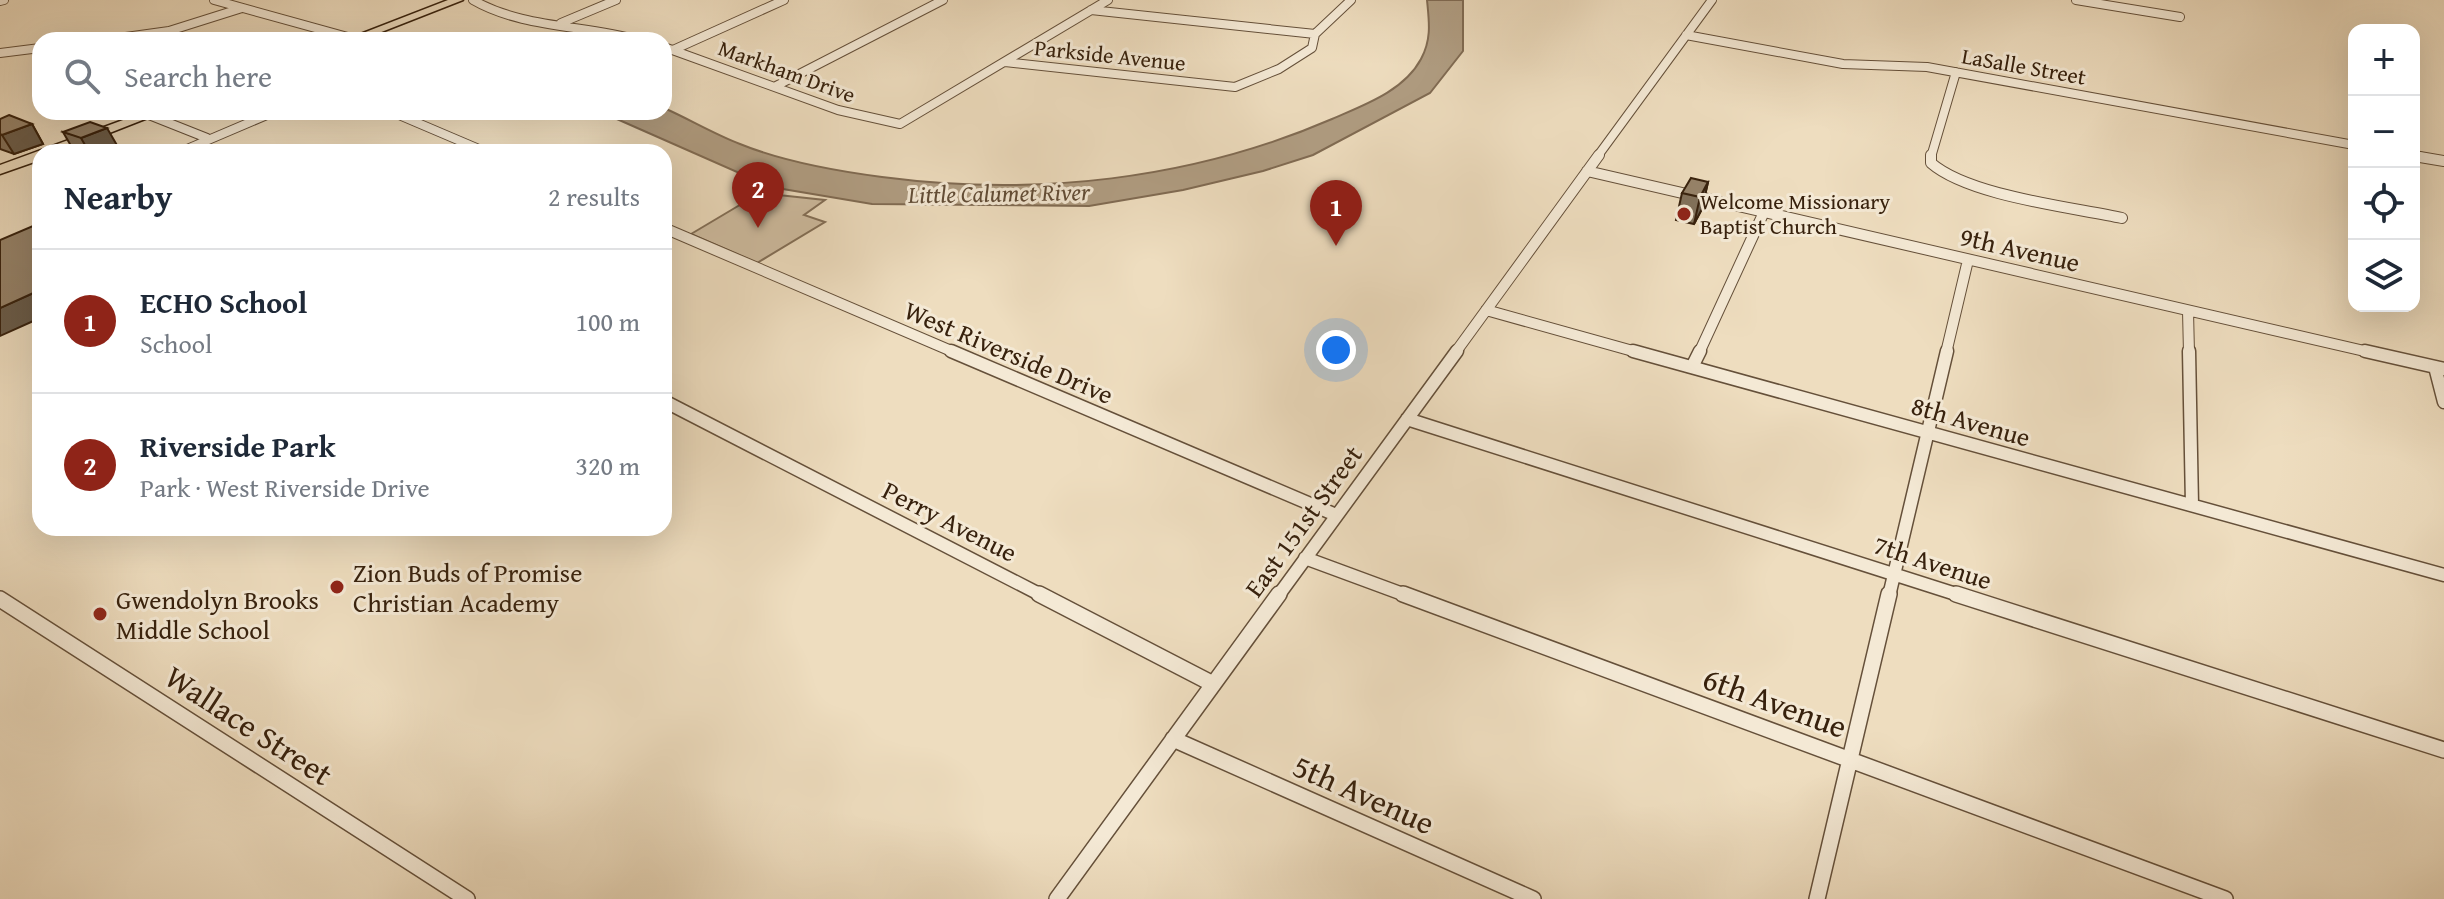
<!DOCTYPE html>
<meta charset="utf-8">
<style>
body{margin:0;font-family:"Gentium Book Plus",serif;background:#f2f2f3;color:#1f2937}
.controls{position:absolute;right:24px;top:24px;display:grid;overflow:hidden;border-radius:16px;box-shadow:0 8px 32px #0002}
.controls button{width:72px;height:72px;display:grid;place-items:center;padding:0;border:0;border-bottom:2px solid #e0e1e3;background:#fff;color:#1f2937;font:40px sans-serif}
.you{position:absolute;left:1336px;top:350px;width:28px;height:28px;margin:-20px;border:6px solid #fff;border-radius:50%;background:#1a73e8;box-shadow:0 0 0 12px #1a73e833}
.badge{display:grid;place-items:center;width:52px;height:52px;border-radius:50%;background:#8f2418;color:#fff;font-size:26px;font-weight:700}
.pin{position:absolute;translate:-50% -66px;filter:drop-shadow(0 2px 4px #0008)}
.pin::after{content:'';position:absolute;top:42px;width:28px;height:24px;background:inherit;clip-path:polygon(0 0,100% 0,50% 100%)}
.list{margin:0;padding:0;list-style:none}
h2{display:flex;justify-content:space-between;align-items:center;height:104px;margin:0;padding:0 32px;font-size:34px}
h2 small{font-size:26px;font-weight:400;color:#747a83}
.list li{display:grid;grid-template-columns:52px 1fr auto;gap:24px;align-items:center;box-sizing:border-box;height:144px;padding:0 32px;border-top:2px solid #e0e1e3}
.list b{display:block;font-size:30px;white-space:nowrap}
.list p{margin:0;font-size:26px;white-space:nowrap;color:#747a83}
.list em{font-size:26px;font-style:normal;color:#747a83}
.icon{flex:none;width:44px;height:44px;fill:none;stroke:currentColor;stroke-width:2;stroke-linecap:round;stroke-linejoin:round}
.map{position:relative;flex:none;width:2444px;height:899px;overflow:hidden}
.search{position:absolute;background:#fff;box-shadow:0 8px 32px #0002;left:32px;top:32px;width:640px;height:88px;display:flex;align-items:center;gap:20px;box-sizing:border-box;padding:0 28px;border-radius:24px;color:#747a83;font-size:30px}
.panel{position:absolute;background:#fff;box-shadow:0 8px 32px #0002;left:32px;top:144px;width:640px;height:392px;border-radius:24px}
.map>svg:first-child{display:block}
</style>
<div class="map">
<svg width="2444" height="899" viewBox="0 0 2444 899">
<rect width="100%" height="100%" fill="#eeddbf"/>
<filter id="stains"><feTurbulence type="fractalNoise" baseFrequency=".0025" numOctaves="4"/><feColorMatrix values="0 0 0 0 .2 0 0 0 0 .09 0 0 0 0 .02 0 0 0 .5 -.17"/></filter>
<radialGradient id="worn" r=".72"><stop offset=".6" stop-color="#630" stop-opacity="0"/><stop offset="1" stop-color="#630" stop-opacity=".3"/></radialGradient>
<!-- green -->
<path fill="#cfbda1" stroke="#836f57" stroke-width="2" d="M760,193L825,200L804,215L825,222L757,263L691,234Z"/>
<!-- water -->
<path fill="#b09d82" stroke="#806b53" stroke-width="2" d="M1427,0H1463V51L1430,93L1313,155L1263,171L1183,190L1089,206L872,204L771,187L601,112H664V108C689,119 714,134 740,144C784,162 836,171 882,177C1035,197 1191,180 1332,119C1364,105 1404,91 1421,59C1432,39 1429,21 1427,0Z"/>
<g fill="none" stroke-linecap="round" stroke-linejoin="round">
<!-- minor-far3 casing -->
<g stroke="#65503a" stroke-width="10">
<path id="minor-far3" d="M214,0L355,39
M473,0C521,28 584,25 638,40
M2076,0L2180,17
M0,1L4,0
M1091,10L1315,34
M561,23L616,0
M1686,35L1843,64L1927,67L2354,145
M104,40L169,31L242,8
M664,47L838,110L900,124L1108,0
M673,50L784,0
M0,53L40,48
M1005,62L1235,87L1279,69L1312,48L1315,34L1351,0
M776,86L943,0
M392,112L486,152
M149,115L207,138
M180,152L274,112
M2414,156L2423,157
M1597,157L1712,0
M1931,157L1956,72"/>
</g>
<!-- minor-far2 casing -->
<g stroke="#65503a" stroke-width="12">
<path id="minor-far2" d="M1931,155V163C1969,196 2071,207 2122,218
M2414,156L2444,161
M1587,171L2373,353
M664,228L956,353
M1486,310L1640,353
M2188,311L2189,353
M1455,353L1599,155
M1699,353L1764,212
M1946,353L1968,260"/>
</g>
<!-- minor-far1 casing -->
<g stroke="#65503a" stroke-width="15">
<path id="minor-far1" d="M951,351L1336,515
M1633,351L2444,575
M2189,351L2192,505
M2365,351L2444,369
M1692,367L1700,351
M2435,367L2444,402
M664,401L1043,596
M1407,419L1962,596
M1305,558L1408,596
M1278,596L1457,351
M1889,596L1947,351"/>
</g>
<!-- minor casing -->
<g stroke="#65503a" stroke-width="18">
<path id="minor" d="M1039,594L1213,684
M1403,594L2225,899
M1956,594L2444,750
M0,599L467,899
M1173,739L1533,899
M1057,899L1279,594
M1817,899L1889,594"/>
</g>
<!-- primary casing -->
<g stroke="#37210d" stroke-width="3">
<path id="primary" d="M448,0H463L361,40H345Z
M145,112H163L61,152H40V160L0,174V165Z"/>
</g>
<!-- minor-far3 -->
<use href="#minor-far3" stroke="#f4e9d5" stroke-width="8"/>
<!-- minor-far2 -->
<use href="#minor-far2" stroke="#f4e9d5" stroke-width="10"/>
<!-- minor-far1 -->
<use href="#minor-far1" stroke="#f4e9d5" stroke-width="12"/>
<!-- minor -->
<use href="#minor" stroke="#f4e9d5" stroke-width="15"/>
<!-- primary -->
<use href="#primary" fill="#eeddbf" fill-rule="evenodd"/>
</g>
<!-- wall -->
<path fill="#81715b" stroke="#37210d" stroke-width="2" d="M0,119L32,124L43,144L14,154L0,149Z
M63,132L118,147L106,152H78L74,151Z
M1708,182L1702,209L1694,224L1676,220L1682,193Z"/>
<!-- shaded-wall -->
<path fill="#695c4a" stroke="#37210d" stroke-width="2" d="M32,124L43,144L14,154L2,135Z
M107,128L118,147L106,152H89L81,138Z
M1708,182L1702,209L1694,224L1700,197Z
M40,290V318L0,336V308Z"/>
<!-- building -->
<path fill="#96836a" stroke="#37210d" stroke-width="2" d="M9,115L32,124L2,135L0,134V119Z
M90,122L107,128L81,138L63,132Z
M1691,178L1708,182L1700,197L1682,193Z
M40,223V290L0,308V240Z"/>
<!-- markers -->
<g fill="#8f2418" stroke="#f4e9d5" stroke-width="3">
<circle cx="1684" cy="214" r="8"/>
<circle cx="337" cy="587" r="8"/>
<circle cx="100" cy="614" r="8"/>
</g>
<g text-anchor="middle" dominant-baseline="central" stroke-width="6" stroke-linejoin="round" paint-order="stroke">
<!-- far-street labels -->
<g font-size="22" fill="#37210d" stroke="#f4e9d5">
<text transform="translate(1110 55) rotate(6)">Parkside Avenue</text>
<text transform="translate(2024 66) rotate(10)">LaSalle Street</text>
<text transform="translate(787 71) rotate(20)">Markham Drive</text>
</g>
<!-- far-poi labels -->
<g font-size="22" fill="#37210d" stroke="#f4e9d5" text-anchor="start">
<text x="1700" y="201">Welcome Missionary<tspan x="1700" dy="25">Baptist Church</tspan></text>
</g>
<!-- far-water labels -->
<g font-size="24" font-style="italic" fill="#614c36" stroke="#f4e9d5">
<text transform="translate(999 193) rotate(-1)">Little Calumet River</text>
</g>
<!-- street labels -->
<g font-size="26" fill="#37210d" stroke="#f4e9d5">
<text transform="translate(2020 249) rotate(13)">9th Avenue</text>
<text transform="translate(1009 352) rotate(23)">West Riverside Drive</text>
<text transform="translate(1971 421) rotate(16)">8th Avenue</text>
<text transform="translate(950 521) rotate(27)">Perry Avenue</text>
<text transform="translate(1303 521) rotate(-54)">East 151st Street</text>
<text transform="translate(1933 562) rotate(18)">7th Avenue</text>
</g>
<!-- poi labels -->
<g font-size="26" fill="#37210d" stroke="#f4e9d5" text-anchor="start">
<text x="353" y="572">Zion Buds of Promise<tspan x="353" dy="30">Christian Academy</tspan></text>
<text x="116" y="599">Gwendolyn Brooks<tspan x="116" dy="30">Middle School</tspan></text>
</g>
<!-- near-street labels -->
<g font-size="32" fill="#37210d" stroke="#f4e9d5">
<text transform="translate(1775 702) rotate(20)">6th Avenue</text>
<text transform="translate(249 725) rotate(33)">Wallace Street</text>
<text transform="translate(1364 794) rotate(24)">5th Avenue</text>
</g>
</g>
<rect width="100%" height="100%" filter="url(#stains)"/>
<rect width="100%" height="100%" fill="url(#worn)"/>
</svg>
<div class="controls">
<button>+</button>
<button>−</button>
<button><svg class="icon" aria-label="locate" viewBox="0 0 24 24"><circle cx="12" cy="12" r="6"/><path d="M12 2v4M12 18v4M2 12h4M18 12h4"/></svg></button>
<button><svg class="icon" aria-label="layers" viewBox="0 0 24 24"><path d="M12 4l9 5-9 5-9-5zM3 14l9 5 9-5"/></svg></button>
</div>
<div class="you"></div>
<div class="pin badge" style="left:1336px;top:246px">1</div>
<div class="pin badge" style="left:758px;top:228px">2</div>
<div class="search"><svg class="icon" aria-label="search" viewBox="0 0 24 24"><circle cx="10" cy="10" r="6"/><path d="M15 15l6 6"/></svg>Search here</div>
<section class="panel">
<h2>Nearby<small>2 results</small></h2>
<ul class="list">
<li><span class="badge">1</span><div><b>ECHO School</b><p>School</p></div><em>100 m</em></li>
<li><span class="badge">2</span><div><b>Riverside Park</b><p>Park · West Riverside Drive</p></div><em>320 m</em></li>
</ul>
</section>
</div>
